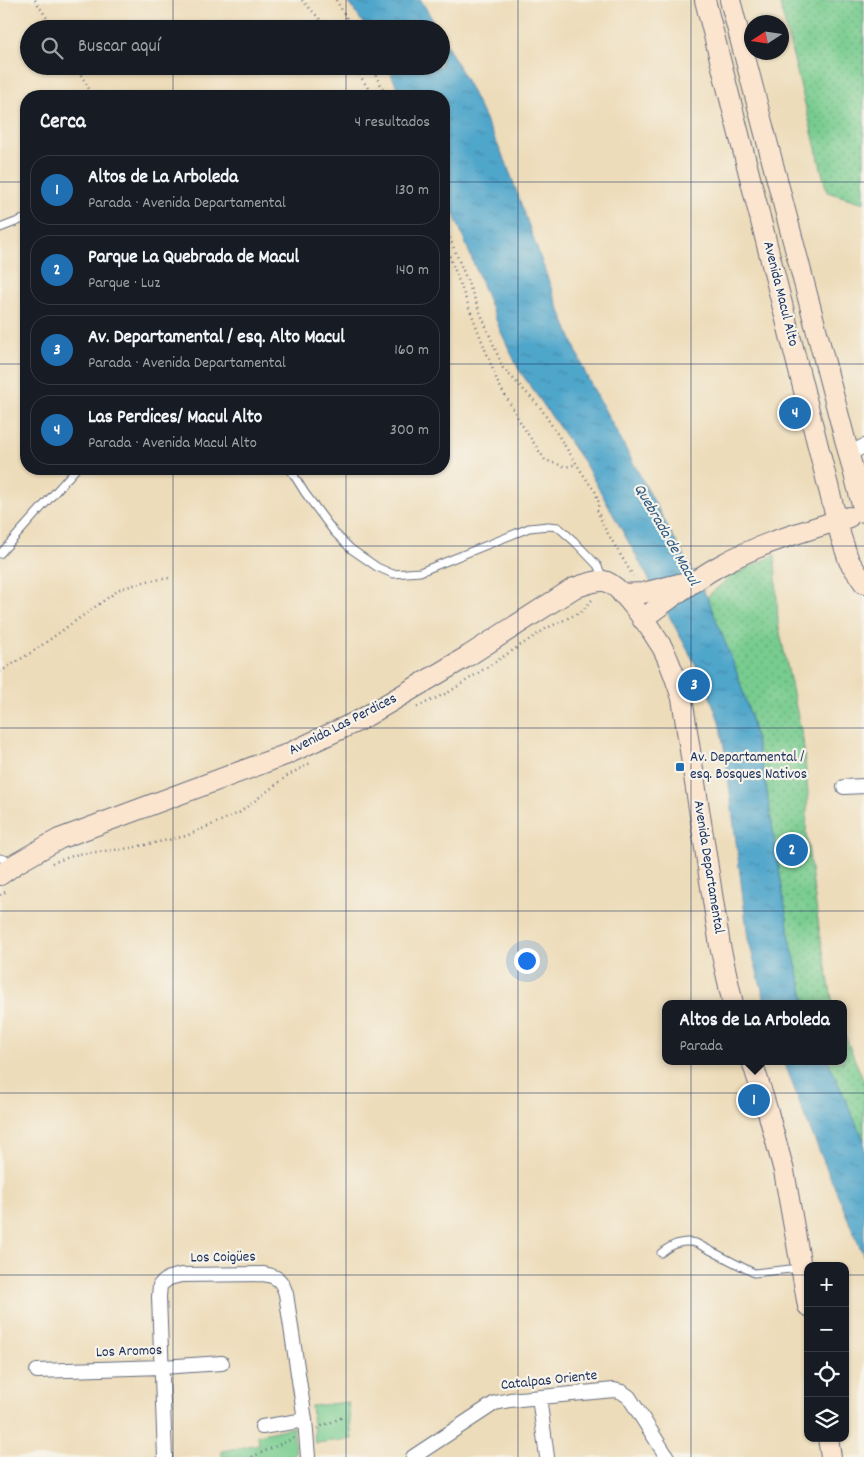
<!DOCTYPE html>
<html lang="es">
<meta charset="utf-8">
<style>
body{margin:0;font-family:Dekko,sans-serif;background:#242831;color:#f1f3f6}
.controls{position:absolute;right:15px;bottom:15px;display:grid;overflow:hidden;border-radius:10px;box-shadow:0 1px 4px #0004}
.controls button{width:45px;height:45px;display:grid;place-items:center;padding:0;border:0;border-bottom:1px solid #363941;background:#171b24;color:#f1f3f6;font:25px sans-serif}
.compass{position:absolute;left:744px;top:15px;width:45px;height:45px;border-radius:50%;background:#171b24;box-shadow:0 1px 4px #0004;rotate:258deg}
.you{position:absolute;left:526px;top:960px;width:18px;height:18px;margin:-12px;border:4px solid #fff;border-radius:50%;background:#1a73e8;box-shadow:0 0 0 8px #1a73e833}
.badge{display:grid;place-items:center;width:32px;height:32px;border-radius:50%;background:#1f6fb2;color:#fff;font-size:16px;font-weight:700}
.pin{position:absolute;translate:-50% -50%;border:2px solid #fff;box-shadow:0 1px 5px #0006}
.popup{position:absolute;left:662px;top:1000px;width:185px;height:65px;box-sizing:border-box;display:grid;place-content:center;border-radius:10px;background:#171b24;filter:drop-shadow(0 1px 4px #0005);font-size:16px;white-space:nowrap;color:#9ea1a6}
.popup b{font-size:19px;color:#f1f3f6}
.popup::after{content:'';position:absolute;left:50%;top:100%;margin-left:-10px;border:10px solid transparent;border-top-color:#171b24}
.list{margin:0;padding:0;list-style:none}
h2{display:flex;justify-content:space-between;align-items:center;height:65px;margin:0;padding:0 20px;font-size:21px}
h2 small{font-size:16px;font-weight:400;color:#9ea1a6}
.list li{display:grid;grid-template-columns:32px 1fr auto;gap:15px;align-items:center;box-sizing:border-box;height:70px;margin:0 10px 10px;padding:0 10px;border:1px solid #363941;border-radius:20px}
.list b{display:block;font-size:19px;white-space:nowrap}
.list p{margin:0;font-size:16px;white-space:nowrap;color:#9ea1a6}
.list em{font-size:16px;font-style:normal;color:#9ea1a6}
.icon{flex:none;width:28px;height:28px;fill:none;stroke:currentColor;stroke-width:2;stroke-linecap:round;stroke-linejoin:round}
.map{position:relative;flex:none;width:864px;height:1457px;overflow:hidden}
.search{position:absolute;background:#171b24;box-shadow:0 1px 4px #0004;left:20px;top:20px;width:430px;height:55px;display:flex;align-items:center;gap:12px;box-sizing:border-box;padding:0 18px;border-radius:28px;color:#9ea1a6;font-size:19px}
.panel{position:absolute;background:#171b24;box-shadow:0 1px 4px #0004;left:20px;top:90px;width:430px;height:385px;border-radius:20px}
.map>svg:first-child{display:block}
</style>
<div class="map">
<svg width="864" height="1457" viewBox="0 0 864 1457">
<defs>
<pattern id="park-dots" width="8" height="8" patternUnits="userSpaceOnUse" patternTransform="scale(1.25)"><rect width="8" height="8" fill="#78cc8f"/><path d="M2 2h.1M6 6h.1" fill="none" stroke="#62a678" stroke-width="1.8" stroke-linecap="round"/></pattern>
<pattern id="water-ripples" width="26" height="14" patternUnits="userSpaceOnUse" patternTransform="scale(1.25)"><rect width="26" height="14" fill="#4fa6cb"/><path d="M2 4q2-2 4 0t4 0M15 11q2-2 4 0t4 0" fill="none" stroke="#4188a8"/></pattern>
</defs>
<rect width="100%" height="100%" fill="#f7f3e8"/>
<filter id="ink" filterUnits="userSpaceOnUse"><feTurbulence type="fractalNoise" baseFrequency=".02" numOctaves="2"/><feDisplacementMap in="SourceGraphic" scale="10" xChannelSelector="R" yChannelSelector="G"/><feConvolveMatrix kernelMatrix="1 2 1 2 8 2 1 2 1" color-interpolation-filters="sRGB"/></filter>
<filter id="wash" filterUnits="userSpaceOnUse"><feTurbulence type="fractalNoise" baseFrequency=".0096" numOctaves="4" result="noise"/><feDisplacementMap in="SourceGraphic" scale="20" xChannelSelector="R" yChannelSelector="G"/><feGaussianBlur stdDeviation="1.12" result="paint"/><feColorMatrix in="noise" values="0 0 0 0 0 0 0 0 0 0 0 0 0 0 0 0 0 1.4 0 .05"/><feComposite in="paint" operator="in"/></filter>
<g filter="url(#wash)">
<rect width="100%" height="100%" fill="#eddcb9"/>
<!-- grass -->
<path fill="#78cc8f" stroke="#4a7e76" d="M348,1402L352,1439L315,1443L311,1406Z
M293,1427L296,1454L289,1457H222V1451L259,1444L258,1435Z"/>
<!-- park -->
<path fill="url(#park-dots)" stroke="#4a7e76" d="M779,0H864V203L827,192Z
M775,555L778,623L803,740L808,793L806,832L820,935L833,1004L806,1003L791,945L765,780L750,715L736,670L707,597L731,576Z
M843,1031L864,1082V1141L828,1061H843Z"/>
<!-- water -->
<path fill="url(#water-ripples)" stroke="#356a94" d="M347,0H421L438,29H367Z
M441,34L470,88L506,162L553,293L586,375L671,533L707,597L736,670L750,715L765,780L791,945L806,1004H766L748,939L725,752L719,721L704,680L633,550L585,464L519,370L501,332L444,189V96H402L387,66H441Z
M784,1061H828L864,1141V1257L803,1112Z"/>
</g>
<g filter="url(#ink)">
<g fill="none" stroke-linecap="round" stroke-linejoin="round">
<!-- lane casing -->
<g stroke="#646c7e" stroke-width="9">
<path id="lane" d="M0,228L26,218
M290,469L305,493L334,532L351,549L377,567L393,574L420,572L529,528L548,526L558,527L574,541L597,565L603,577
M0,554L76,469
M0,858L12,861
M661,1253C672,1244 682,1240 696,1243L754,1273L800,1268"/>
</g>
<!-- street casing -->
<g stroke="#646c7e" stroke-width="16">
<path id="street" d="M849,454L864,446
M844,787L864,786
M37,1371L162,1367L222,1363
M539,1397L547,1457
M262,1427L305,1420
M165,1457L159,1297L160,1285L169,1278L181,1275L263,1274C278,1276 282,1281 286,1294L305,1420L308,1457
M413,1457L495,1403L510,1400L614,1390L622,1392L629,1397L667,1457"/>
</g>
<!-- secondary casing -->
<g stroke="#646c7e" stroke-width="22">
<path id="secondary" d="M705,0L841,537L849,561L864,583
M730,0L864,512
M622,594L643,593L687,582
M642,619C668,601 693,580 721,565C760,543 806,531 849,517
M0,875L17,863L59,839L285,755L360,720L468,656L574,588C584,585 594,580 604,581C621,584 653,632 662,647C671,663 676,681 682,698L720,946L733,1004
M752,1061L768,1112L784,1171L808,1306
M828,1438L831,1457"/>
</g>
<!-- path -->
<path stroke="#646c7e" stroke-width="2.5" stroke-dasharray="1 4" stroke-linecap="butt" d="M35,0L54,29
M302,0L329,29
M336,0L353,29
M76,66L93,96
M354,66L373,96
M371,66L386,96
M444,224L503,368L540,407L590,485L595,491L599,503L597,510L604,527L633,576
M444,242L498,383L522,425L545,460L566,467L577,464
M0,672L35,650L120,589L147,581L169,578
M417,707L449,692L547,628L581,612L592,600
M52,863L78,854L131,848L186,836L239,813L287,776L312,762
M0,895L7,891
M317,1428L341,1418
M252,1457L294,1438"/>
<!-- lane -->
<use href="#lane" stroke="#fff" stroke-width="7"/>
<!-- street -->
<use href="#street" stroke="#fff" stroke-width="14"/>
<!-- secondary -->
<use href="#secondary" stroke="#fbe5cf" stroke-width="20"/>
</g>
</g>
<!-- grid -->
<path fill="none" stroke="#1b2f5e" stroke-width="1" stroke-opacity="0.55" d="M173,0V29M346,0V29M518,0V1457M691,0V1457M173,66V96M346,66V96M0,182H26M444,182H864M0,364H26M444,364H864M173,469V1457M346,469V1457M0,546H864M0,728H864M0,911H864M0,1093H864M0,1275H808M845,1275H864"/>
<!-- markers -->
<rect fill="#1f6fb2" stroke="#f7f3e8" stroke-width="2" x="675" y="762" width="10" height="10" rx="2.5"/>
<g text-anchor="middle" dominant-baseline="central" stroke-width="4.5" stroke-linejoin="round" paint-order="stroke">
<!-- street labels -->
<g font-size="15" fill="#1b2f5e" stroke="#f7f3e8">
<text transform="translate(780 294) rotate(76)">Avenida Macul Alto</text>
<text transform="translate(343 725) rotate(-27)">Avenida Las Perdices</text>
<text transform="translate(708 867) rotate(81)">Avenida Departamental</text>
<text transform="translate(223 1258) rotate(-1)">Los Coigües</text>
<text transform="translate(129 1352) rotate(-2)">Los Aromos</text>
<text transform="translate(549 1381) rotate(-6)">Catalpas Oriente</text>
</g>
<!-- poi labels -->
<g font-size="15" fill="#1b2f5e" stroke="#f7f3e8" text-anchor="start">
<text x="690" y="758">Av. Departamental /<tspan x="690" dy="17">esq. Bosques Nativos</tspan></text>
</g>
<!-- water labels -->
<g font-size="16" font-style="italic" fill="#2d5984" stroke="#f7f3e8">
<text transform="translate(666 535) rotate(60)">Quebrada de Macul</text>
</g>
</g>
</svg>
<div class="controls">
<button>+</button>
<button>−</button>
<button><svg class="icon" aria-label="locate" viewBox="0 0 24 24"><circle cx="12" cy="12" r="6"/><path d="M12 2v4M12 18v4M2 12h4M18 12h4"/></svg></button>
<button><svg class="icon" aria-label="layers" viewBox="0 0 24 24"><path d="M12 4l9 5-9 5-9-5zM3 14l9 5 9-5"/></svg></button>
</div>
<svg class="compass" viewBox="-18 -18 36 36"><path d="M0-13l5 13h-10z" fill="#e53935"/><path d="M0 13l5-13h-10z" fill="#9ea1a6"/></svg>
<div class="you"></div>
<div class="pin badge" style="left:754px;top:1100px">1</div>
<div class="popup"><b>Altos de La Arboleda</b>Parada</div>
<div class="pin badge" style="left:792px;top:850px">2</div>
<div class="pin badge" style="left:694px;top:685px">3</div>
<div class="pin badge" style="left:795px;top:413px">4</div>
<div class="search"><svg class="icon" aria-label="search" viewBox="0 0 24 24"><circle cx="10" cy="10" r="6"/><path d="M15 15l6 6"/></svg>Buscar aquí</div>
<section class="panel">
<h2>Cerca<small>4 resultados</small></h2>
<ul class="list">
<li><span class="badge">1</span><div><b>Altos de La Arboleda</b><p>Parada · Avenida Departamental</p></div><em>130 m</em></li>
<li><span class="badge">2</span><div><b>Parque La Quebrada de Macul</b><p>Parque · Luz</p></div><em>140 m</em></li>
<li><span class="badge">3</span><div><b>Av. Departamental / esq. Alto Macul</b><p>Parada · Avenida Departamental</p></div><em>160 m</em></li>
<li><span class="badge">4</span><div><b>Las Perdices/ Macul Alto</b><p>Parada · Avenida Macul Alto</p></div><em>300 m</em></li>
</ul>
</section>
</div>
